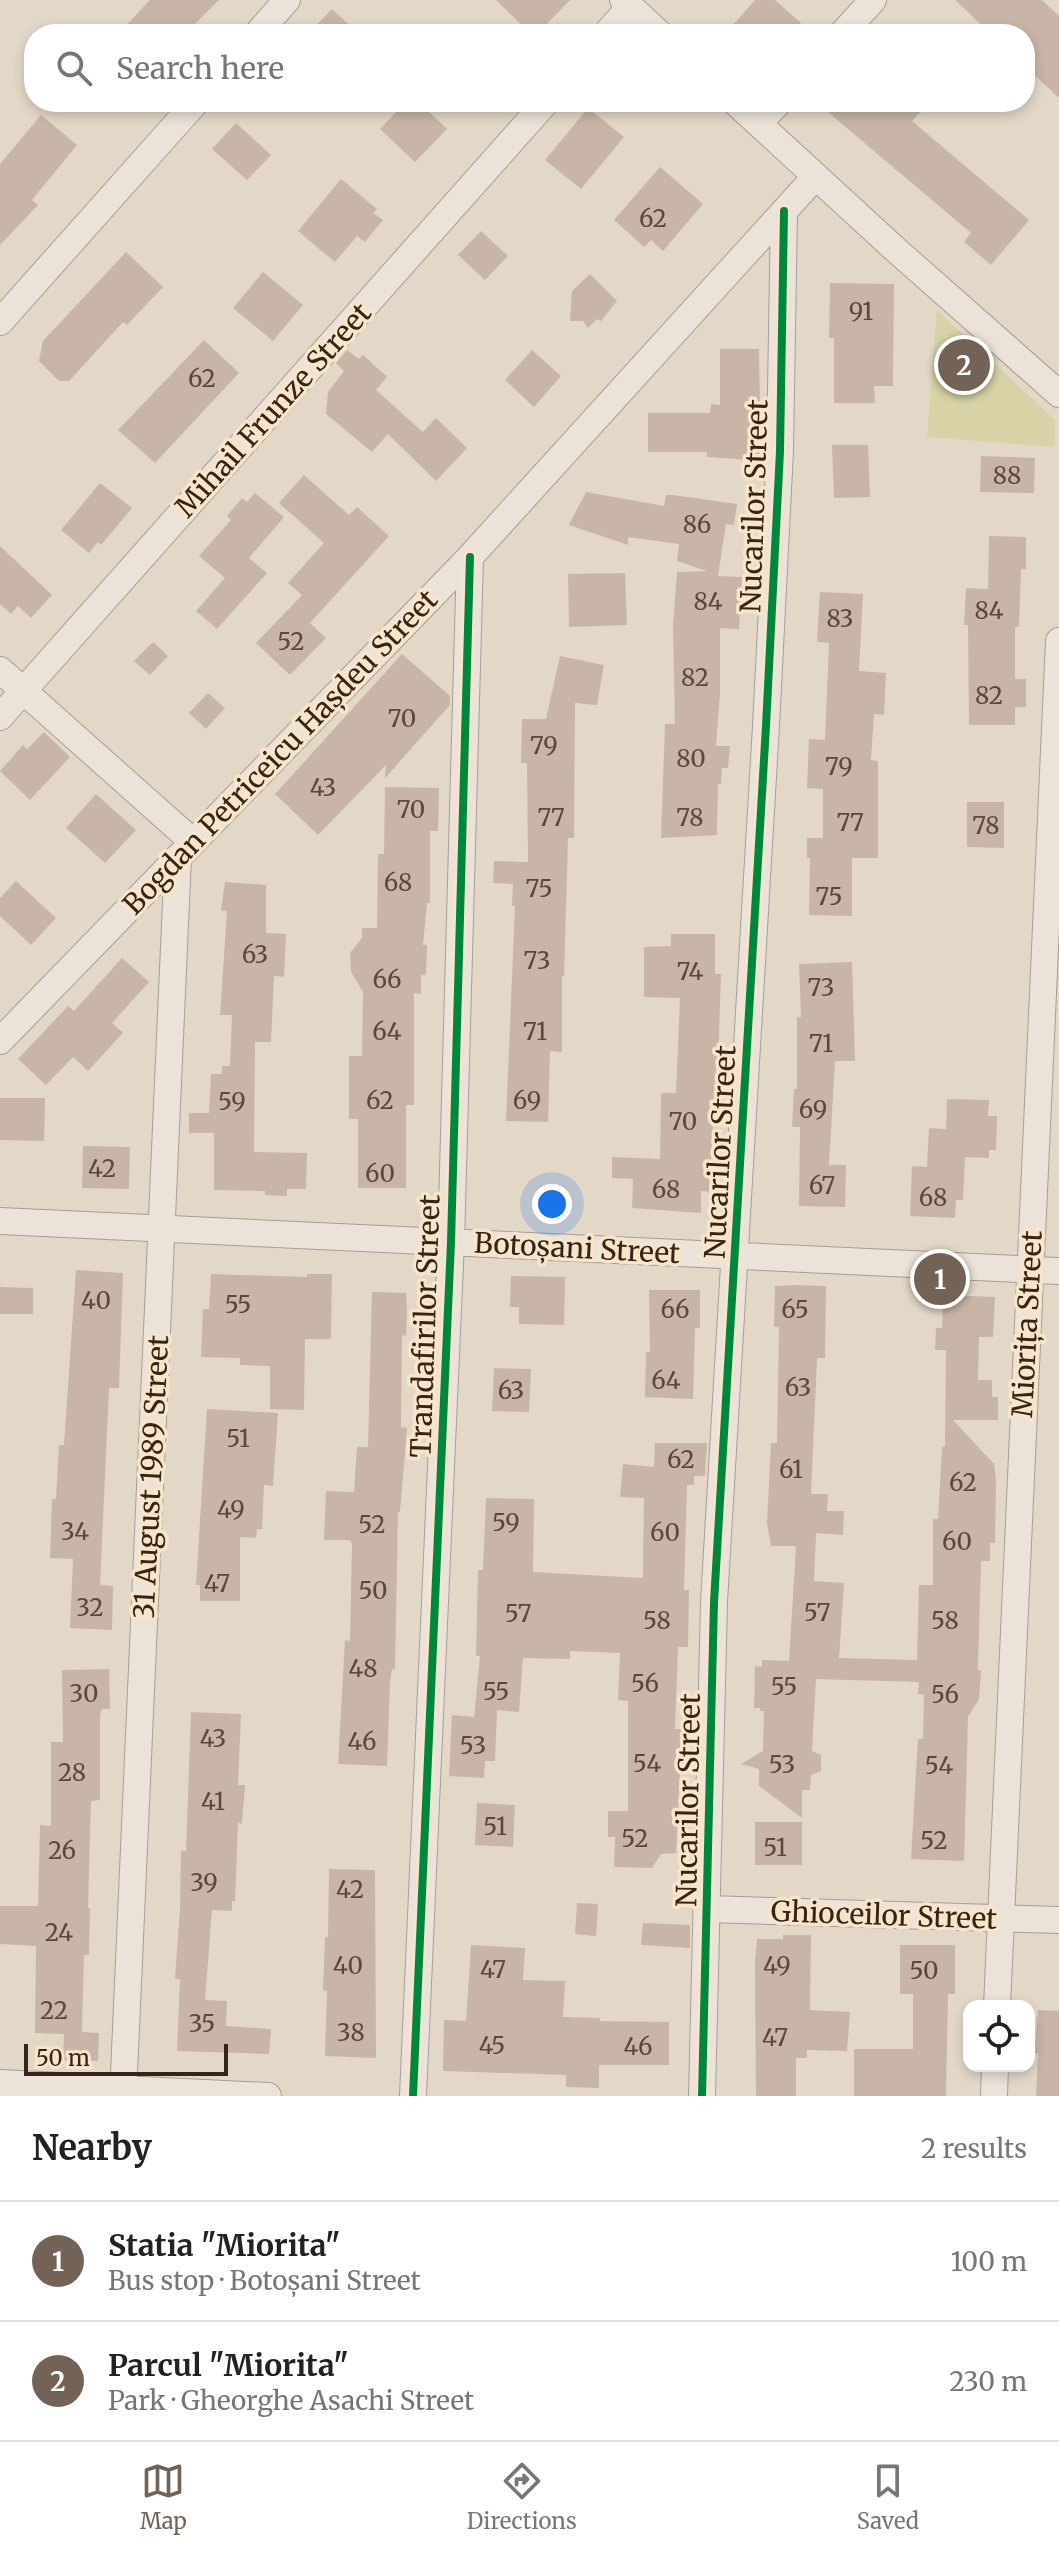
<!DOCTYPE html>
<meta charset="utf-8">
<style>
body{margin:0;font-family:Merriweather,serif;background:#f2f2f2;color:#222}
.controls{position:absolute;right:24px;bottom:24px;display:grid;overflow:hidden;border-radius:16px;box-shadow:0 4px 12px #0003}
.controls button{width:72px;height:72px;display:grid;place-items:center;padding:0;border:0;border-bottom:2px solid #e0e0e0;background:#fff;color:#222;font:40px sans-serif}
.scale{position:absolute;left:24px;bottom:20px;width:204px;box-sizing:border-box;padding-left:8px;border:4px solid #362419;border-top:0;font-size:22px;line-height:28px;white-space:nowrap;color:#362419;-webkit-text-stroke:6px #f7e5ca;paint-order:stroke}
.you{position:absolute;left:552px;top:1204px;width:28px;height:28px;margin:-20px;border:6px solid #fff;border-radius:50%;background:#1a73e8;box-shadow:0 0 0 12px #1a73e833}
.badge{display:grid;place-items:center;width:52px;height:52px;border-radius:50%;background:#736356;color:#fff;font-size:26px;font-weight:700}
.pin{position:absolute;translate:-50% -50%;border:4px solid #fff;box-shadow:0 2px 8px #0006}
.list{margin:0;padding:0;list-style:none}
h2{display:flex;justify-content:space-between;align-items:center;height:104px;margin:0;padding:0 32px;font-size:34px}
h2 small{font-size:26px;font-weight:400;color:#767676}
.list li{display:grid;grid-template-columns:52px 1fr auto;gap:24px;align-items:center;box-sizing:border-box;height:120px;padding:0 32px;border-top:2px solid #e0e0e0}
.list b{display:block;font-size:30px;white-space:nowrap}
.list p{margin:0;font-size:26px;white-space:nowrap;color:#767676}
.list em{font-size:26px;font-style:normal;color:#767676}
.icon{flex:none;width:44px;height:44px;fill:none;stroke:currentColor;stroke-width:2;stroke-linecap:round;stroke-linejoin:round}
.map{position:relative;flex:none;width:1059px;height:2096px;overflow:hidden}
.search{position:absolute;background:#fff;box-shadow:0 4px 12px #0003;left:24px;right:24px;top:24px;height:88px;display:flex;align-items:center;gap:20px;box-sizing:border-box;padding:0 28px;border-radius:32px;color:#767676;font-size:30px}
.sheet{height:344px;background:#fff}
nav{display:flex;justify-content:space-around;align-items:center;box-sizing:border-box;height:112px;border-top:2px solid #e0e0e0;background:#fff;font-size:22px;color:#767676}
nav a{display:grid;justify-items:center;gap:4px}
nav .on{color:#736356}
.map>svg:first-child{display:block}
</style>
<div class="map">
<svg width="1059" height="2096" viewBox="0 0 1059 2096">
<rect width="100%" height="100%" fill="#e3d8c7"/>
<!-- green -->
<path fill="#d7d3a7" d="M937,310L1055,420V447L927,437Z"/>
<!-- building -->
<path fill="#c8b5a7" d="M150,0H219L185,34H118Z
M496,0H570L537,34H531Z
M755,0H775L801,23L791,34H725Z
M955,0H1042L1059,16V98L1025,66V34H991Z
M332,9L359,34H308Z
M406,102H419L447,129L415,162L380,129Z
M816,102H930L912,121L1029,220L991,265L964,242L971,233Z
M588,108L624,137L581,189L545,160Z
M41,115L77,145L32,200L38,205L0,245V164Z
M236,123L271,155L247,180L212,149Z
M660,167L703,204L663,251L651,240L644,247L614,220Z
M341,179L377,209L373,213L383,220L365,242L357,236L335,262L298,231Z
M481,231L508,256L485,280L458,255Z
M126,252L163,287L127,325L123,322L69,381H59L39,361L43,341Z
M263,272L303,305L273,341L233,308Z
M590,274L617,301L601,321L597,319L588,328L583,321H570L572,291Z
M830,283L894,284L893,386H874L875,403H834V338H829Z
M204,340L239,373L155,463L118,430Z
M720,349H759L760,407L765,408L763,461L707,457V452H648V413H710L711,404L720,405Z
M347,350L359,359L363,355L387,377L376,390L423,432L436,418L467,448L436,481L388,434L372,452L326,414L328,392L344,371L336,363Z
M532,350L561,376L534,407L505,380Z
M832,445H868L870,497L834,498Z
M981,456L1035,458L1034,493L980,492Z
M304,475L349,515L357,507L389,536L310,623L326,638L290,675L256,643L302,595L288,583L324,543L279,503Z
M100,483L132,508L101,545L98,542L89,553L61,530Z
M586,492L664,506L666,495H673L737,504L734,525L726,524L718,576L742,577L739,629L720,628V694L716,746H730L728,768H722L721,784H718L717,835L661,838L665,724H675L673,625L677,572L707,571L677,561L679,544L628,537V545L569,525Z
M255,493L284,517L249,558L267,573L217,629L196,611L225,578L199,556L231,520L227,516L242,498L247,502Z
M989,536L1026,537V569H1021L1019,627H1015V679H1026V707H1015V725H969L968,625H964L966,588L988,589Z
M0,546L52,595L31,618L18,606L11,614L0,604Z
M625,573L627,625L569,627L568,574Z
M820,592L863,594L859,671L886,673L884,715L874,714L871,760L878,761V858H852V916L809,915L810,858H807V838H823V789L807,788L809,739L825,740L829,643L817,642Z
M153,642L168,656L150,675L134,661Z
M402,654L450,696V705L385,778L386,765L318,835L275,794Z
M560,656L604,665L597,705L575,703L574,838H568L564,976H562V1052L550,1051L548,1122L506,1121L515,906H512L513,884L493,883L494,861L528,862L527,763H521L522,719H546Z
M208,693L225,708L206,729L189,713Z
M44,732L70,757L30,800L0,771L23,745L27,749Z
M385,787L439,788L438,831H430V903H427L423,945H427L426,975H421V994L414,993V1105H406V1188H358V1119H349V1056H362L363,992L351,972L350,953L362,938V928H377L378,854H384Z
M96,794L136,830L105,863L66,828Z
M967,802H1004V848L967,847Z
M16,881L56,918L31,945L0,916V898Z
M225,882L266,885V933L286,934L284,977L274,976L271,1042H255L254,1152L307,1153L306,1189H287V1196L265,1195V1191L214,1190V1133H189V1113H209L211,1074H222V1066H230L232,1015H220L227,911H221Z
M671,934H715V974H721L718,1067H716L711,1160H714L713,1192L701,1191V1213L632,1208L633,1179L612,1178V1157L660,1159L661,1093H676L680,998L644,997V947L671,946Z
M122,958L149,982L112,1023L123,1033L88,1071L73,1057L46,1085L18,1059L68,1006L74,1011Z
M852,962L855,1061H835L829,1165H846L845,1207L799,1206L800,1127H792L794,1089H797V1017H801L799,964Z
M0,1098H45L44,1141L0,1140Z
M947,1099L989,1100L988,1116H997L996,1150H989V1158L965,1157L963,1200H956L955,1218L910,1216L912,1166L927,1167L929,1128L946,1129Z
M83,1146L130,1147L129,1189L82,1188Z
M76,1270L123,1273L119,1388H109L100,1585L113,1586L112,1630L70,1628L73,1559L50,1558L52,1499H56L59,1445H64Z
M211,1274L307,1277V1274H332L331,1339H305L304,1410L270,1409V1366L240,1365V1358L201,1357L203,1309H209Z
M511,1276L565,1277L564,1325L519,1324V1307H510Z
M792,1285L826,1286L825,1358H817L811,1494H828L827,1511H844L843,1535L816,1533L814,1581L844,1583L839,1658L917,1660L919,1585H933V1519H938L942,1448L945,1446L946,1350H935L936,1328H942L943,1295L995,1297L993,1337H979L978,1380H992V1397H998V1420H953L994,1464L996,1479L995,1543H990V1561H981L978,1670H981L979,1699L968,1717L964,1861L911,1859L918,1739H923L924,1695L918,1694L919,1682L816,1679L812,1751L821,1755V1771L811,1775L810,1790H802V1818L759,1786V1769L741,1764L763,1751L764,1711H760V1708H754L755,1666L762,1667V1660L789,1661L796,1546H771L767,1523L771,1443H777L779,1327H774L775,1286Z
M0,1287L33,1288V1314H0Z
M649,1290H700V1328H695L693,1399L645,1397L646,1352H650Z
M372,1292L406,1293L407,1311L406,1336L402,1335L401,1427L407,1428L400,1512H398L395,1669H392L390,1682L387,1766L338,1764L345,1640L350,1641L352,1543L349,1540H324L326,1491L354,1492L357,1447H368Z
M494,1368L531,1369L529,1412L492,1411Z
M207,1409L278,1413L273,1486L264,1485L262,1529H257L256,1538L240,1537V1601H200V1585H196Z
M655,1443H707L705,1476H694V1485H687L684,1590H689L688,1647H678L675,1729H682V1744H687V1772H680L676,1853L661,1854L652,1868L614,1867L615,1837H608V1811H628V1701L618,1700L620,1653L570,1651V1659L523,1658L519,1712L497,1710L495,1761H485L484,1778L449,1776L452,1715L474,1717L480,1656H476L478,1570H483L486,1498L534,1499L533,1572L643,1578L644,1498L620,1497L623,1464L654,1467Z
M109,1669L110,1709H102L100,1715V1800L91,1801L88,1908H90L89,1955H84L82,2032L99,2033L98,2061L63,2060L64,2034L35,2033L36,1946L0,1944V1906H38L40,1825L51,1826V1742H63L62,1670Z
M191,1712L241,1714L238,1785H245L242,1824L238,1823L235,1901H232V1911L212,1910L205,2000L227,2001L226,2026L271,2029L269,2054L177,2051L180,1979H175L180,1909L181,1851H186Z
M477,1803L515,1805L513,1847L475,1845Z
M755,1822H802V1865H755Z
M329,1869L375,1870L376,2058L325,2056L327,1991L323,1990L325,1937H328Z
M577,1903L598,1904L596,1936L575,1934Z
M643,1923L690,1925V1948L641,1945Z
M783,1935H811L810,2010L850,2012L847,2051L807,2050V2058H796V2096H756L755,1963L757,1939H783Z
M471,1945L525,1948L523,1980L565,1981L563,2017L600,2018V2021L669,2022V2065H599V2088L566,2087V2075L443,2071L444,2020L466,2021Z
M900,1945H955V1994H948L946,2096H854V2049H913V1994H900Z
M1038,2010L1059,2011V2096H1036L1038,2053H1035Z"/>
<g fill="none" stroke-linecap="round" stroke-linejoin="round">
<!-- street casing -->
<g stroke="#a89d91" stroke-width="28">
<path id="street" d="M623,0L660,34
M257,34L287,0
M606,34L630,7
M842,34L873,0
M735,102L896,250L1059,394
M759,123L779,102
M0,322L196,102
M0,670L192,841
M0,717L546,102
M0,1041L470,557L816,176
M0,1221L1059,1271
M708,1909L1059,1920
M997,2006L1059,641
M0,2083L268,2096
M123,2096L178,857
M413,2096L451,1242L470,557
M702,2096L714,1602L766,726L780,451L784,211
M994,2096L995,2066"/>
</g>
<!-- street -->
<use href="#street" stroke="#ebe3d9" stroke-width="26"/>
<!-- cycleway casing -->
<g stroke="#f7e5ca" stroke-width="13">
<path id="cycleway" d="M413,2096L451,1242L470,557
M702,2096L714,1602L766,726L780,451L784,211"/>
</g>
<!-- cycleway -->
<use href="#cycleway" stroke="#00873e" stroke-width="8"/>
</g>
<g text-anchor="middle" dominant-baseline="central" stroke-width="7" stroke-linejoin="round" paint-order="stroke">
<!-- number labels -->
<g font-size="24" fill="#5a483c">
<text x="653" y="218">62</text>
<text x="861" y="311">91</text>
<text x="202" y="378">62</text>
<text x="1007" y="475">88</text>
<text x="697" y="524">86</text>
<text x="708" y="601">84</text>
<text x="989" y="610">84</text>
<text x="840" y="618">83</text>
<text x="291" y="641">52</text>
<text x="695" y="677">82</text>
<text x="989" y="695">82</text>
<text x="402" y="718">70</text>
<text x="544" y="745">79</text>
<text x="691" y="758">80</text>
<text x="839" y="766">79</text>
<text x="323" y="787">43</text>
<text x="411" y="809">70</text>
<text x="551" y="817">77</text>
<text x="690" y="817">78</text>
<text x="850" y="822">77</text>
<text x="986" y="825">78</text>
<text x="398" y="882">68</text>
<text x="539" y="888">75</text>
<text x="829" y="896">75</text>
<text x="255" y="954">63</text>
<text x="537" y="960">73</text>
<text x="690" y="971">74</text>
<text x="387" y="979">66</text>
<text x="821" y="987">73</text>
<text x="387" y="1031">64</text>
<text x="535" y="1031">71</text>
<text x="821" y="1043">71</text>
<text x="380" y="1100">62</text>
<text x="527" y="1100">69</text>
<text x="232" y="1101">59</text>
<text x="813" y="1109">69</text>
<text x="683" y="1121">70</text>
<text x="102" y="1168">42</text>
<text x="380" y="1173">60</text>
<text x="822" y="1185">67</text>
<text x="666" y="1189">68</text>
<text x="933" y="1197">68</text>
<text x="96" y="1300">40</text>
<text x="238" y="1304">55</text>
<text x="675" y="1309">66</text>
<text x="795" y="1309">65</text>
<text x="666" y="1380">64</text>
<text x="798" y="1387">63</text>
<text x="511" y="1390">63</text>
<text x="238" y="1438">51</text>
<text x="681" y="1459">62</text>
<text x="791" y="1469">61</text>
<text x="963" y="1482">62</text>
<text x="231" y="1509">49</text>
<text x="506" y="1522">59</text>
<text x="372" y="1524">52</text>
<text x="75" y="1531">34</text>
<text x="665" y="1532">60</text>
<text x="957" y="1541">60</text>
<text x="217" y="1583">47</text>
<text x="373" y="1590">50</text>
<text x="90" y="1607">32</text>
<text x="817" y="1612">57</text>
<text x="518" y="1613">57</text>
<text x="657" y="1620">58</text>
<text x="945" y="1620">58</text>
<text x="363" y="1668">48</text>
<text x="645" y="1683">56</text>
<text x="784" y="1686">55</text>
<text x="496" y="1691">55</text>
<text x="84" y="1693">30</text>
<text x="945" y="1694">56</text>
<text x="213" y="1738">43</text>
<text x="362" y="1741">46</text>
<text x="473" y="1745">53</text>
<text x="647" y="1763">54</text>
<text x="782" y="1764">53</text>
<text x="939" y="1765">54</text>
<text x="72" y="1772">28</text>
<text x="213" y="1801">41</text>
<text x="495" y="1826">51</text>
<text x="635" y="1838">52</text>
<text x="934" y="1840">52</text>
<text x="775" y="1847">51</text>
<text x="62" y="1850">26</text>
<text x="204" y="1882">39</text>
<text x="350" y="1889">42</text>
<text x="59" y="1932">24</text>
<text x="348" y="1965">40</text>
<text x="777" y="1965">49</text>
<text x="493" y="1969">47</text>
<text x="924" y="1970">50</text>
<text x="54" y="2010">22</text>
<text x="202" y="2023">35</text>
<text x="351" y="2032">38</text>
<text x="775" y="2037">47</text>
<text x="492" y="2045">45</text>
<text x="638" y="2046">46</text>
</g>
<!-- street labels -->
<g font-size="28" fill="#362419" stroke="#f7e5ca">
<text transform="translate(273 410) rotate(-48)">Mihail Frunze Street</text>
<text transform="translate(754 506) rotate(-88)">Nucarilor Street</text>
<text transform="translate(280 752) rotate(-46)">Bogdan Petriceicu Hașdeu Street</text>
<text transform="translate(720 1152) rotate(-87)">Nucarilor Street</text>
<text transform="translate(577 1248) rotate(3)">Botoșani Street</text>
<text transform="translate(1027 1324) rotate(-87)">Miorița Street</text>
<text transform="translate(425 1326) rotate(-88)">Trandafirilor Street</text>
<text transform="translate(151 1477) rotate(-87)">31 August 1989 Street</text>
<text transform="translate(688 1800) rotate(-89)">Nucarilor Street</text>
<text transform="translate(884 1915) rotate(2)">Ghioceilor Street</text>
</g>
</g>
</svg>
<div class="controls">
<button><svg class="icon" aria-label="locate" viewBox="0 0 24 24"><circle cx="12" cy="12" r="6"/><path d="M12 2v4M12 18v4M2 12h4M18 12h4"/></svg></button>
</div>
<div class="scale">50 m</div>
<div class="you"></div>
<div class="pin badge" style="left:940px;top:1279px">1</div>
<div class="pin badge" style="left:964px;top:365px">2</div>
<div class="search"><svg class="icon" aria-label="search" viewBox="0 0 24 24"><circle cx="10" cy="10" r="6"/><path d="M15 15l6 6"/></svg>Search here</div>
</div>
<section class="sheet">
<h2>Nearby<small>2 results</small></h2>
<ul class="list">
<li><span class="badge">1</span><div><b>Statia &quot;Miorita&quot;</b><p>Bus stop · Botoșani Street</p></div><em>100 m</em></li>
<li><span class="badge">2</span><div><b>Parcul &quot;Miorita&quot;</b><p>Park · Gheorghe Asachi Street</p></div><em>230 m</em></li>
</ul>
</section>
<nav>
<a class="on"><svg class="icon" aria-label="map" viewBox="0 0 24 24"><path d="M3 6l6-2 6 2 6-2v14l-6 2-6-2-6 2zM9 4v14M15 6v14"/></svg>Map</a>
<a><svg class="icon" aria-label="directions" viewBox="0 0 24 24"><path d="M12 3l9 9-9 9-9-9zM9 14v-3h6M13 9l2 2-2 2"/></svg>Directions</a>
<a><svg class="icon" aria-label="saved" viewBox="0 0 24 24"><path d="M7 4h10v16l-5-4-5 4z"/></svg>Saved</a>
</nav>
